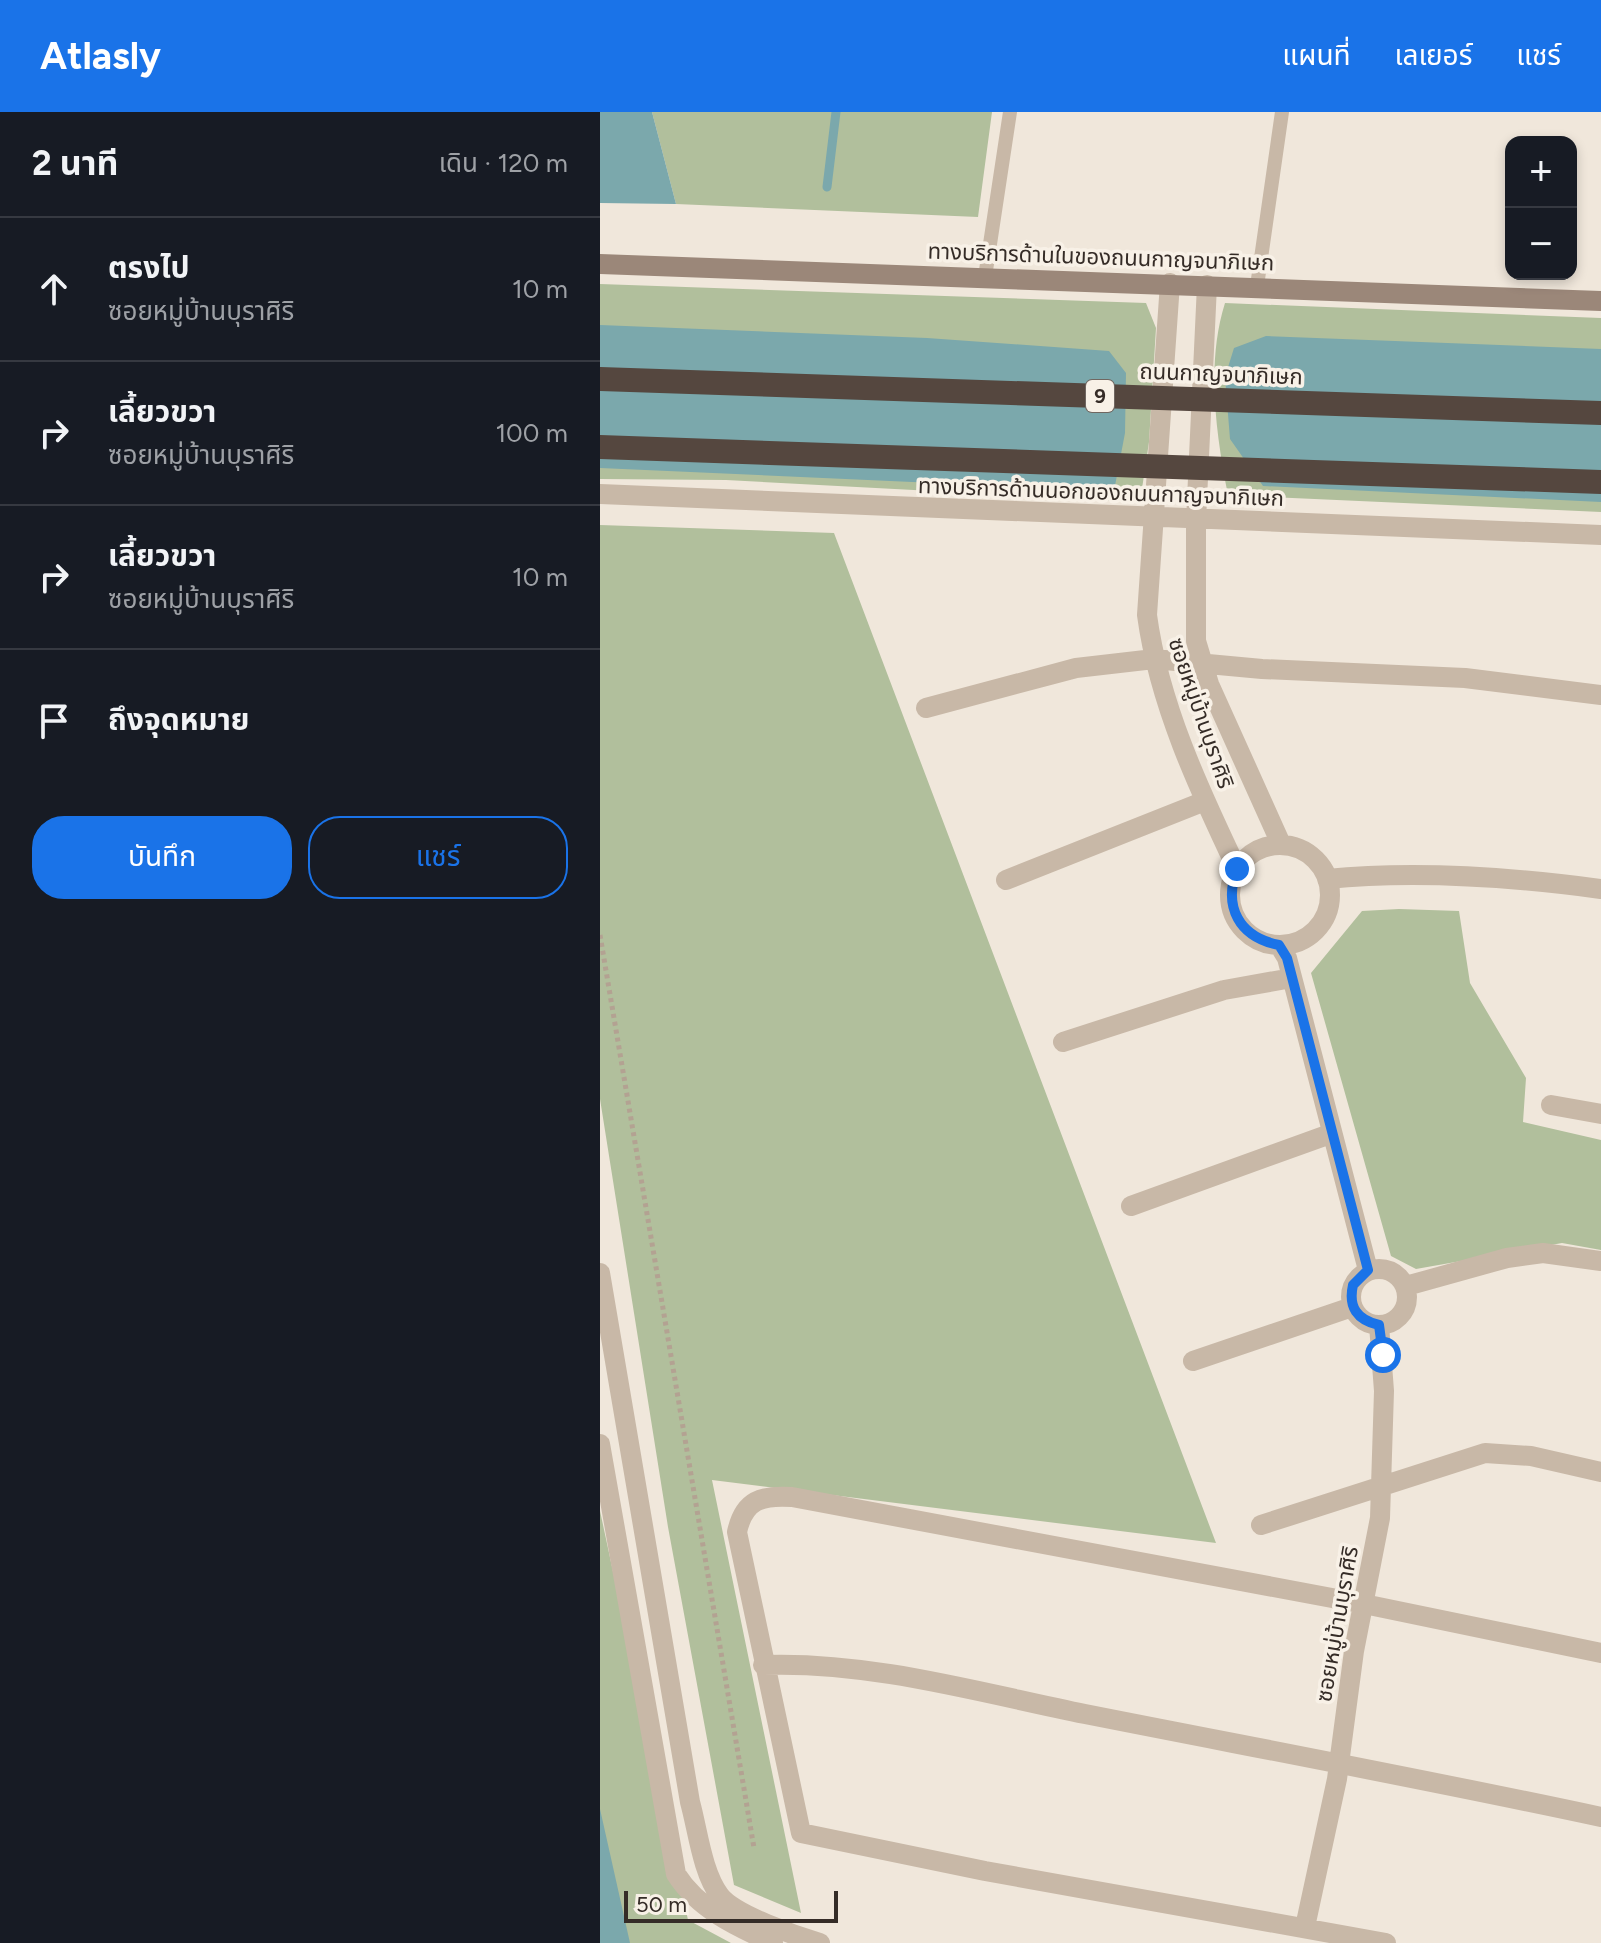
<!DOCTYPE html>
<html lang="th">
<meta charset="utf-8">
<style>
body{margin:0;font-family:Figtree,"Noto Sans Thai",sans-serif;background:#242831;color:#f1f3f6}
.controls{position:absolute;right:24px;top:24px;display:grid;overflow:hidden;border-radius:16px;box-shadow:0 4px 12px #0003}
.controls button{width:72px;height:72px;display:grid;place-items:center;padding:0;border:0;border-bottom:2px solid #363941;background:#171b24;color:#f1f3f6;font:40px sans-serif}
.scale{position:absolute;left:24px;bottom:20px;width:214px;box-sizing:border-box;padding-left:8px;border:4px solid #352c27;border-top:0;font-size:22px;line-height:28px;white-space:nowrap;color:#352c27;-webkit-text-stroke:6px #f8f1e7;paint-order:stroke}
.stop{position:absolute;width:24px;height:24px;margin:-18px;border:6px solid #1a73e8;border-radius:50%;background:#fff}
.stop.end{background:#1a73e8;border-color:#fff;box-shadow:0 2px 8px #0008}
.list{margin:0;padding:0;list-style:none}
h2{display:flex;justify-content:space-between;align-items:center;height:104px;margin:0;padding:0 32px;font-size:34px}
h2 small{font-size:26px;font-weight:400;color:#9ea1a6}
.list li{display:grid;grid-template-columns:52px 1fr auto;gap:24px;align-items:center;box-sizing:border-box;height:144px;padding:0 32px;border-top:2px solid #363941}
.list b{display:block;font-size:30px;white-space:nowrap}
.list p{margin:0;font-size:26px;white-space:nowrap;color:#9ea1a6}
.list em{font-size:26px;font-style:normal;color:#9ea1a6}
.actions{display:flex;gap:16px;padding:24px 32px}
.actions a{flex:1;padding:18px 0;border:2px solid #1a73e8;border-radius:32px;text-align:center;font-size:28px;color:#1a73e8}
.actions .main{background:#1a73e8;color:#fff}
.icon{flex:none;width:44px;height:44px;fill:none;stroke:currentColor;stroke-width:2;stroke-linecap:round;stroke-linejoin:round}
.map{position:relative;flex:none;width:1001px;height:1831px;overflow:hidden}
header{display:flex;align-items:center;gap:48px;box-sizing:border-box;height:112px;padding:0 40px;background:#1a73e8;color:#fff}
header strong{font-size:38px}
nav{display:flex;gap:44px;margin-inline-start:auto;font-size:28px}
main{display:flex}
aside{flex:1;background:#171b24}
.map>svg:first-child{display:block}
</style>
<header>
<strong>Atlasly</strong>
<nav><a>แผนที่</a><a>เลเยอร์</a><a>แชร์</a></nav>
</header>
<main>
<aside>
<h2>2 นาที<small>เดิน · 120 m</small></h2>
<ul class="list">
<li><svg class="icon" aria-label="ahead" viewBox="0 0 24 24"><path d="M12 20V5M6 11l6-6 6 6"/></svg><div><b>ตรงไป</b><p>ซอยหมู่บ้านบุราศิริ</p></div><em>10 m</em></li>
<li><svg class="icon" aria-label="right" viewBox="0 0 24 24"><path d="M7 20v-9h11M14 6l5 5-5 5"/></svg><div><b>เลี้ยวขวา</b><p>ซอยหมู่บ้านบุราศิริ</p></div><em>100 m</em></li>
<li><svg class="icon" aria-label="right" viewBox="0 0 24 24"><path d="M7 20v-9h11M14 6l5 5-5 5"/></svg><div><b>เลี้ยวขวา</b><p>ซอยหมู่บ้านบุราศิริ</p></div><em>10 m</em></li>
<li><svg class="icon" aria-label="arrive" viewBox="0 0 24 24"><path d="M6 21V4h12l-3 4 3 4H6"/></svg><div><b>ถึงจุดหมาย</b></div></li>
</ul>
<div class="actions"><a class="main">บันทึก</a><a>แชร์</a></div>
</aside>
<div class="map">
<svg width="1001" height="1831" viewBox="0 0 1001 1831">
<rect width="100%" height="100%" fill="#f0e7db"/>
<!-- green -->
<path fill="#b1bf9c" d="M52,0H392L378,105L76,92Z
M0,172L546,191L556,216L549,330L540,390L126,368L0,367Z
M625,191L1001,206V400L628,383C616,323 606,251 625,191Z
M0,413L234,421L616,1431L112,1368L201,1801L134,1773L68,1415L0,987Z
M799,797L859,799L870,871L926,966L923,1010L1001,1028V1138L962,1131L816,1157L791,1144L711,861L762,799Z
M0,1399L88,1808L131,1831H0Z"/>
<!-- water -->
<path fill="#7ba8ac" d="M0,0H52L76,92L0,91Z
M0,213L327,226L509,239L526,261L525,321L514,379L0,356Z
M666,224L1001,237V390L663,374L630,327L625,265L634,236Z
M0,1697L30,1831H0Z"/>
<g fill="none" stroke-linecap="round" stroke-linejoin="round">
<!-- stream -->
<path stroke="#7ba8ac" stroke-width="9" d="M227,75L236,0"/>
<!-- path -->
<path stroke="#b3a292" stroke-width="5" stroke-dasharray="4 4" stroke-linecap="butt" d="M0,823L154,1736"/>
<!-- service -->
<path stroke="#c8b8a7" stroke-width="14" d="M385,165L410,0
M657,174L682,0"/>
<!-- minor -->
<path stroke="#c8b8a7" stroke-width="20" d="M570,171L547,503C559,592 599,677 637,757
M607,173L596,409V529L609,572L681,732
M0,382L1001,423
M326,596L476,556L554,547L662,557L865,566L1001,583
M630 783a50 50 0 1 1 100 0a50 50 0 1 1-100 0Z
M727,767C817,758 912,765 1001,777
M406,768L605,689
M679,833L687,846L768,1158
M463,930L624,878L692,866
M951,993L1001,1002
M531,1094L730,1022
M751 1185a28 28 0 1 1 56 0a28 28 0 1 1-56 0Z
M0,1161L90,1690C98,1719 102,1760 120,1784C135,1803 196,1824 220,1831
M806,1174L907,1146L943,1141L1001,1149
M593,1249L752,1195
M0,1332L76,1762C98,1797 137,1815 173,1831
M661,1413L885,1341L931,1344L1001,1360
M163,1553C271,1549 381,1581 485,1602C657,1636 829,1668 1001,1705
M705,1815L737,1667L754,1539L780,1406L784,1279L779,1213
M786,1831L385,1759L201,1721L137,1420C144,1388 161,1383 192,1385L764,1492L1001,1541"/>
<!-- secondary -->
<path stroke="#9b8779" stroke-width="20" d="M0,152L1001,189"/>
<!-- motorway -->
<path stroke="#55473f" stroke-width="24" d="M0,267L1001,301
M0,335L1001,370"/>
</g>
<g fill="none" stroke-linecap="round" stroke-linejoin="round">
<!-- route -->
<path stroke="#1a73e8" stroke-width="10" d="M637,757C623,795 639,825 679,833L687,846L768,1158L753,1173C748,1195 757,1208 779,1213L783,1243"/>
</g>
<g text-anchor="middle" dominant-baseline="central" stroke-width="7" stroke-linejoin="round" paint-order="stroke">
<!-- shield labels -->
<rect fill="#f8f1e7" stroke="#706761" stroke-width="2" x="486" y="268" width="28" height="32" rx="6"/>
<g font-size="20" font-weight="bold" fill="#352c27">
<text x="500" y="284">9</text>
</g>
<!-- street labels -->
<g font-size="22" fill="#352c27" stroke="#f8f1e7">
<text transform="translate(501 145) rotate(2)">ทางบริการด้านในของถนนกาญจนาภิเษก</text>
<text transform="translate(621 262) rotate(2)">ถนนกาญจนาภิเษก</text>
<text transform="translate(501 380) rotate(2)">ทางบริการด้านนอกของถนนกาญจนาภิเษก</text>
<text transform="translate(601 601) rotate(71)">ซอยหมู่บ้านบุราศิริ</text>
<text transform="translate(737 1512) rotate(-80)">ซอยหมู่บ้านบุราศิริ</text>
</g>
</g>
</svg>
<div class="controls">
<button>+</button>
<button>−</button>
</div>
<div class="scale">50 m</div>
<div class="stop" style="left:783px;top:1243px"></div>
<div class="stop end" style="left:637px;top:757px"></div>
</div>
</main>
